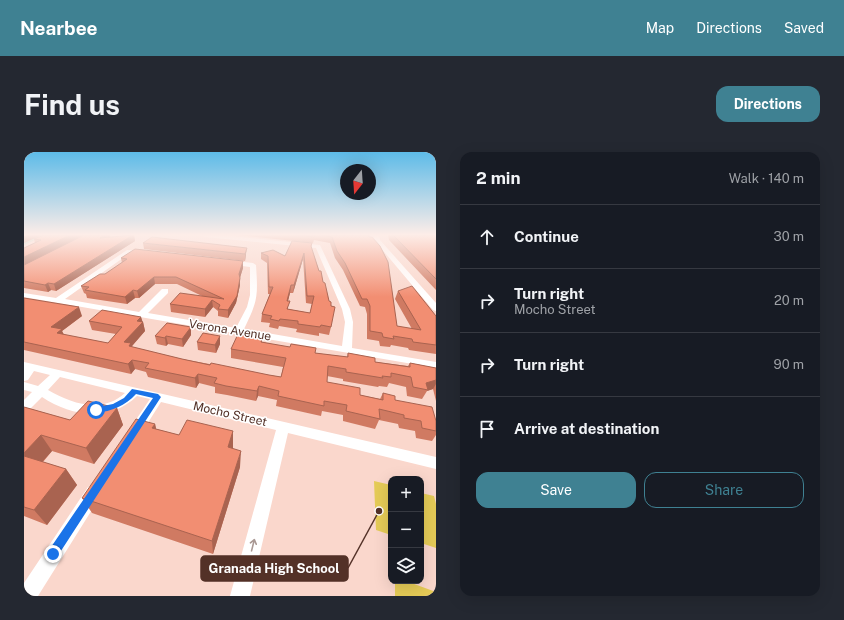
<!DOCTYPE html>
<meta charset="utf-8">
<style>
body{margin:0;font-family:"Public Sans",sans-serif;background:#242831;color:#f1f3f6}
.controls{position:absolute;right:12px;bottom:12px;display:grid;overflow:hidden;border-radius:8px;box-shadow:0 4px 16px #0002}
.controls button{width:36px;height:36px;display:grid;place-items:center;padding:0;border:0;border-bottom:1px solid #363941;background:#171b24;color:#f1f3f6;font:20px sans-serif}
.compass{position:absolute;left:316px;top:12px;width:36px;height:36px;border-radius:50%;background:#171b24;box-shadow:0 4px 16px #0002;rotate:197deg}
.stop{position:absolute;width:12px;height:12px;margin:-9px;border:3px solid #1a73e8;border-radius:50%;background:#fff}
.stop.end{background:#1a73e8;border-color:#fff;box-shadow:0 1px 4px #0008}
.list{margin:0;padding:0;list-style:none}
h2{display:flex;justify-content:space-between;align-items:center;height:52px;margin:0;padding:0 16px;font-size:17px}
h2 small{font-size:13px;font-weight:400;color:#9ea1a6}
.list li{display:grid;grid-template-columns:26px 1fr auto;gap:12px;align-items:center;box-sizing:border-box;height:64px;padding:0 16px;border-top:1px solid #363941}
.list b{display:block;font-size:15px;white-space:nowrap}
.list p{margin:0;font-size:13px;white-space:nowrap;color:#9ea1a6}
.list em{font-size:13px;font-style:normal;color:#9ea1a6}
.actions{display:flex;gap:8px;padding:12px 16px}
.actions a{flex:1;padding:9px 0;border:1px solid #3f8192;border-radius:12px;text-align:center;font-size:14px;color:#3f8192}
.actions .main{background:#3f8192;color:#fff}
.icon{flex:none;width:22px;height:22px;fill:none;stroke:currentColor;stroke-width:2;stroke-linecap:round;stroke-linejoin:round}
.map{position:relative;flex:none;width:412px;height:444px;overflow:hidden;border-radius:12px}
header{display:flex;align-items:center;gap:24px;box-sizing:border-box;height:56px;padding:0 20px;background:#3f8192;color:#fff}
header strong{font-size:19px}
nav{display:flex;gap:22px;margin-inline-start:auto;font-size:14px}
.intro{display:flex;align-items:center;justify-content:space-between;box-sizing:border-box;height:96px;padding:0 24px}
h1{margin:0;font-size:28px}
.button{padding:10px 18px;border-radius:12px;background:#3f8192;color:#fff;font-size:14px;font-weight:700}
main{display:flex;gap:24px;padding:0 24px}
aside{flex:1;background:#171b24;border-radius:12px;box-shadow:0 4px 16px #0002}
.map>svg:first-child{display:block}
</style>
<header>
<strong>Nearbee</strong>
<nav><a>Map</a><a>Directions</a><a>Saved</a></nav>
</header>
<div class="intro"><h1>Find us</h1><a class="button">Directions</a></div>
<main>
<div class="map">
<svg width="412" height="444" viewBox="0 0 412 444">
<rect width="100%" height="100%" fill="#fad7cc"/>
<!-- green -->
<path fill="#e5cb57" d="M350,329L367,333V383L352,378Z
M397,341L410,344L412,352V396L397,391Z
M371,429H382L412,440V444H371Z"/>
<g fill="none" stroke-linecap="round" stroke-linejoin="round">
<!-- minor -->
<path fill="#fff" fill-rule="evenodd" d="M178,83H198L296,93L326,157L329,170L328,196L412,210V216L0,145V141L32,146L103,98L122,99L125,101L124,102L106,101L41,147L115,160L138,137H144V141L124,161L212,176L223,155L226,143V115L204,112L201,110L204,108L229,111L232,113C234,144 234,149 220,177L318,194L321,170L318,157L292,96L181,85Z
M349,83H355L356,88L412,151V159L409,158L351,89Z
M0,210L412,305V317L264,281L226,444H206L252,278L137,250L115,285L110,286L105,285L103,281L126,247L113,244C85,271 47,264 18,245L4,259L0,261V248L8,240L0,238V230L14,234L26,223L10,219L4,228L0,229ZM36,225L101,241C78,262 48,252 24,238Z
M70,333L76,335L78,340L76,345L14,444H0V431L64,335Z"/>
<!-- major -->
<path fill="#a6d4b9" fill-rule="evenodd" d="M13,83H22L0,93V88Z"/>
</g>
<!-- wall -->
<path fill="#d07a62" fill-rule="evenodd" d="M106,83H110L111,89L32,139L27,138L24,140L0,136V96L11,91L10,87L86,85Z
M214,83H345L373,174L388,177L371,147L374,139L412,164V202L385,198L384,196L367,193L366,195L356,194L355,189L343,187V162L341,155L336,154L319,118L311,106L306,91L290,88L289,91Z
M364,83H412V138L365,88Z
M119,91L222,102L221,109L120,97Z
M288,91L287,96L307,175L305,183L295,181V184L272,180L273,177L255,174L254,177L245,175L246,171L237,170L238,162L246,142H244L243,111L237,107V101L261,104ZM279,107L282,151L288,152L286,161L264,157V149L266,141H269Z
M97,106L219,109V116L216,125V133L212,151L204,166L194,164V159L189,155L181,165L147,160L146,152L178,144L153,132H131L115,146H111L103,152L63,146L62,142L60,141L57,134L81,122L98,111Z
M0,146L58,164L38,179L40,183L84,191L92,182L68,178L65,169L117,165L118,170H119L121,179L108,194V195L158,207L245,223L257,225L259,215L207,206V197L238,187V190L291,201L323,205L324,201L351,210L384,214L386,211L412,216V249L409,237L403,239L398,247L383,244L382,235L365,231L363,235L355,234L354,235L319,229V227L303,224V230L336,243L356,247L359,241L371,248L412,269V283L408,289L392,286L391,279L375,276L374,272L355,268L351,277L319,269V263L298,259L297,264L252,254L253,248L234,244L232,249L203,243L191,241V235L175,231L172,236L124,225L122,220L111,217L107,222L0,198Z
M167,175V183L159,195L144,192L142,194L133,192L131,184Z
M196,184V192L192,201L174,198L173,190Z
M0,255L46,268L93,256L99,273L70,312L28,299L19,310L42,317L53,333L23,373L0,364Z
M131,272L132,277L155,283L209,279V297L216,315L189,402L68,361L58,346Z"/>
<!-- shaded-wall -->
<path fill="#a96350" d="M3,83H18L0,91V84Z
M46,83H60L0,113V105Z
M79,83H86L87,86H76Z
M109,83H110L111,89L32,139L30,132Z
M223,96L222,102L221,109V102Z
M280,101L279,107L269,141L270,133Z
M219,109V116L215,129V122Z
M130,125L131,132L115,146L113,139Z
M216,126V133L212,151L204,166V158Z
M24,131L27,138L24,140L21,133Z
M267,133L266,141L262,156L263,149Z
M109,138L111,146L103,152L101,145Z
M188,148L189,155L181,165V157Z
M55,155L58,164L38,179L42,187L37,191L27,175Z
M117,165L119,171V170L121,179L108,194L110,200L100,190L113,169Z
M167,175V183L159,195L158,187Z
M142,184L144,192L142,194L141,186Z
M196,184V192L192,201L191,193Z
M108,208L111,217L107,222L104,212Z
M174,222L175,231L172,236L171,226Z
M412,228V232L409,237L403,239L404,238L402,231Z
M235,234L234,244L232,249L233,239Z
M93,256L99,273L70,312L62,296Z
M131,272L135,289L128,276Z
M209,279V296L204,311V295Z
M17,283L28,299L10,319L0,306V301Z
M217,299L216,315L189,402L188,389Z
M42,317L53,333L23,373L10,358Z"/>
<!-- building -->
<path fill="#f28e72" stroke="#a96350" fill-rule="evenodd" d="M20,83H46L0,105V96L17,88L10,87Z
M60,83H80L76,86L109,83L30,132L24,131L21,133L0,129V113Z
M273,83H291L290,85Z
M297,83H345V85H348L356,94L364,110L373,174L397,178L374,139L388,134L412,164V193L389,190L388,187L369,184L370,187L359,185L358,181L346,179V154L343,147H338L321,111L313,99L308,85Z
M369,83H412V127Z
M128,85L223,96L221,102L119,91Z
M268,89L288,91L287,94L295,119H297L299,130L301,131L305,149L307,150V154L311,155L307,175L297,173L296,175L274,172V169L256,167L255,169L246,167L248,164L238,162L249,135H245L244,104L237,101L249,98L261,104ZM280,101L283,144H290L286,161L263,157L266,149H263L267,133H270Z
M111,97L219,109L215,122L216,126L213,144L204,158L194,157L196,153L188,148L181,157L146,152L156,141L200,147L152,125H130L113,139L109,138L101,145L61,138L65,135L57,134L76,122H81L103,107L97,106Z
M0,146L55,155L27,175L38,177L33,181L84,191L98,175L65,169L78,158L117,165L113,169L119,170L100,190L107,191L105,194L158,207L186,213L187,211L245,223L257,225L262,206L207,197L214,182L238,187L237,190L266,195L267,192L292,196L291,201L324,205V201L351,206V210L386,215V211L412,216V228L402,231L404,238L389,235L387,225L367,221V225L358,224L359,226L322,220V217L304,214L303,230L336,236V243L359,248V241L371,244V248L408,255L412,269V279L398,276L397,269L380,266V263L355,257L356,267L322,259L323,253L300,249V254L254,244L255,239L235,234L233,239L202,234L190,231L193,226L174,222L171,226L121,216L125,211L108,208L104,212L0,190Z
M143,171L167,175L158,187L142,184L141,186L131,184Z
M179,181L196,184L191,193L173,190Z
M64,249L93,256L62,296L17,283L0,301V255L46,268Z
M112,267L131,272L128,276L155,283L163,268L209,279L204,295L217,299L188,389L58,346Z
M0,304L42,317L10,358L0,355Z"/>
<!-- one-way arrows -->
<defs><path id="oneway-shaft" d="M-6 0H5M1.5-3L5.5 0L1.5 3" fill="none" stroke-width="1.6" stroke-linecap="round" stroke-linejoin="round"/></defs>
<use stroke="#a99893" href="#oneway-shaft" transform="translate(229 393) rotate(-76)"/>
<!-- sky -->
<linearGradient id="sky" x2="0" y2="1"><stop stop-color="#5dbbe8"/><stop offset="0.57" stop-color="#fdede8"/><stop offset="1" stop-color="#fdede8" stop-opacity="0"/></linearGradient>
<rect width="412" height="145" fill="url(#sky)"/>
<!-- route -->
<path fill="#1a73e8" d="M108,237L134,242L137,245L33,405L29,407L25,405L24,402L25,398L129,246L112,242C101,254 88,259 72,261L68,258L69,256L89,252L100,246Z"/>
<g text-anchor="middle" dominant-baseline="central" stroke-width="3" stroke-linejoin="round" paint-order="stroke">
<!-- street labels -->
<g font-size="12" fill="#533127" stroke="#fff">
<text transform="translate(206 178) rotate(9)">Verona Avenue</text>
<text transform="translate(206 262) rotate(13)">Mocho Street</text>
</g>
</g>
<!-- callouts -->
<path fill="none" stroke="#533127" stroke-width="1.5" d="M355 359L324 416"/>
<circle fill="#533127" stroke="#fff" stroke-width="1.5" cx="355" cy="359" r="4"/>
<rect fill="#533127" stroke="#533127" stroke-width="1.5" x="177" y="404" width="147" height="25" rx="4"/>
<g font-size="13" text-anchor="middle" font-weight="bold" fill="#fff">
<text x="250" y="421">Granada High School</text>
</g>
</svg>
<div class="controls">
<button>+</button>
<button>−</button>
<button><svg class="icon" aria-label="layers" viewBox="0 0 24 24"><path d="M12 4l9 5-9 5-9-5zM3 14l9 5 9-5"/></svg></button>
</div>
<svg class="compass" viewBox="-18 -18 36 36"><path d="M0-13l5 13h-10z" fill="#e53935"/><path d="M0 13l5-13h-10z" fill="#9ea1a6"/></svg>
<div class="stop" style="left:72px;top:258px"></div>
<div class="stop end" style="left:29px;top:402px"></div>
</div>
<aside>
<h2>2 min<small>Walk · 140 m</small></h2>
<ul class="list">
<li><svg class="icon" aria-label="ahead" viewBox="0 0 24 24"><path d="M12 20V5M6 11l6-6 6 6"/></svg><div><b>Continue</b></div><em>30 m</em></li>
<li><svg class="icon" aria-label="right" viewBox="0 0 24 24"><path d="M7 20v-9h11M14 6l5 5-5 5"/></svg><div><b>Turn right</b><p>Mocho Street</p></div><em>20 m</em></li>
<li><svg class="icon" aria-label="right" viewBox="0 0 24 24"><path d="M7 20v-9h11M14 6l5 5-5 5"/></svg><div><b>Turn right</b></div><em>90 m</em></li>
<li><svg class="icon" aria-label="arrive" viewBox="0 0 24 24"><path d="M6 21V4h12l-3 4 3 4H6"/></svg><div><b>Arrive at destination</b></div></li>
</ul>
<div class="actions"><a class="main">Save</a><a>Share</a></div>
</aside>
</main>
